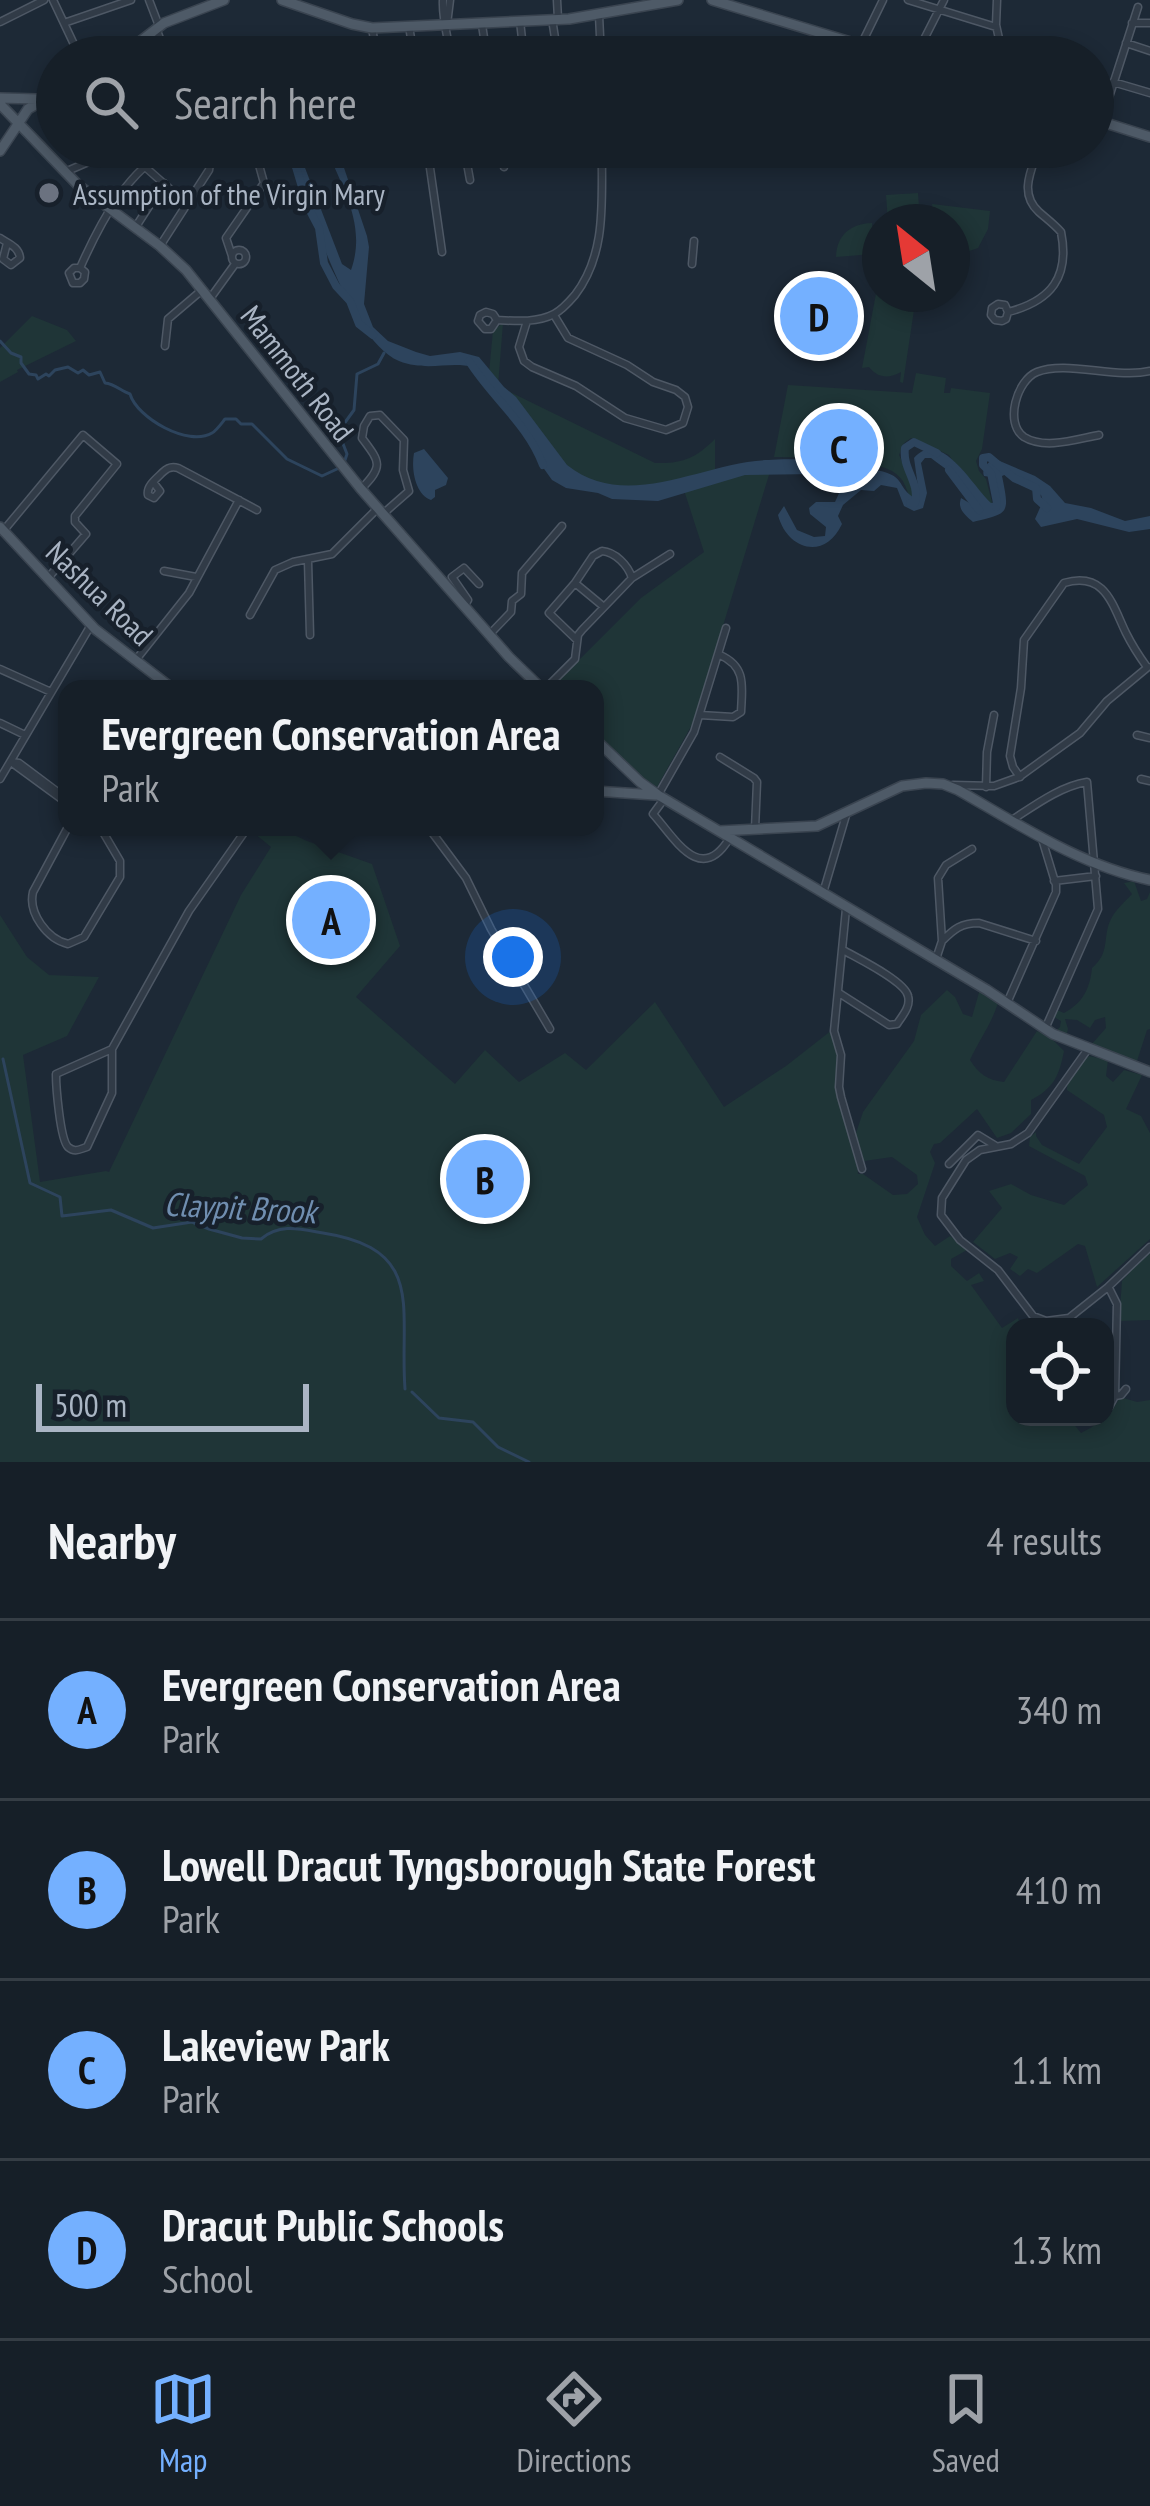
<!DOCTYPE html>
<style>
body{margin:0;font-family:"PT Sans Narrow",sans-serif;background:#1f2730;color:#f1f3f6}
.controls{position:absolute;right:36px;bottom:36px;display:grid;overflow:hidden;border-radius:24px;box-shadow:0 6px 18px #0003}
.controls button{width:108px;height:108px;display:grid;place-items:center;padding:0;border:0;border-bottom:3px solid #353d45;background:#161f28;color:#f1f3f6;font:60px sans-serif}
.compass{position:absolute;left:862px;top:204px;width:108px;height:108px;border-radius:50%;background:#161f28;box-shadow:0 6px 18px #0003;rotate:330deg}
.scale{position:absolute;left:36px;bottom:30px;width:273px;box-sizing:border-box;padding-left:12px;border:6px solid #aab5c4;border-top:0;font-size:33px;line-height:42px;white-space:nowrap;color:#aab5c4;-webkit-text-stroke:9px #17202b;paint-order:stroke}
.you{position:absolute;left:513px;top:957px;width:42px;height:42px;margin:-30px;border:9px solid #fff;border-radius:50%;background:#1a73e8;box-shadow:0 0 0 18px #1a73e833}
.badge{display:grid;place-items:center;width:78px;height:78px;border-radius:50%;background:#74b0ff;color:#111;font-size:39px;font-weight:700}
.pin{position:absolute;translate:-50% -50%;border:6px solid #fff;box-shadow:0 3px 12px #0006}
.popup{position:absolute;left:58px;top:680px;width:546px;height:156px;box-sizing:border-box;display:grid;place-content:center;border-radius:24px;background:#161f28;filter:drop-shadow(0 3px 9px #0005);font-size:39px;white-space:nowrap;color:#9ea2a8}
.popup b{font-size:45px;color:#f1f3f6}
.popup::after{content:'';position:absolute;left:50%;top:100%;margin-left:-24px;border:24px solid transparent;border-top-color:#161f28}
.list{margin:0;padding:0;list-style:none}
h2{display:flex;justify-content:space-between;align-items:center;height:156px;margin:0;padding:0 48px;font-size:51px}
h2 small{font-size:39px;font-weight:400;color:#9ea2a8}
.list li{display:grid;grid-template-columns:78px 1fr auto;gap:36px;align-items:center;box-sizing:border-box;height:180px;padding:0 48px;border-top:3px solid #353d45}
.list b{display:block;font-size:45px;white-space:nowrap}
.list p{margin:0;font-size:39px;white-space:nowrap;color:#9ea2a8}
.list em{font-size:39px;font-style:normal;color:#9ea2a8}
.icon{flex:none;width:66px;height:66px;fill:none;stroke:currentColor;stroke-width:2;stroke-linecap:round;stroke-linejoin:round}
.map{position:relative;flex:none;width:1150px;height:1462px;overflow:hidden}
.search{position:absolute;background:#161f28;box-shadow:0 6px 18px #0003;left:36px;right:36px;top:36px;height:132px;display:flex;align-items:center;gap:30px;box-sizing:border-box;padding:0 42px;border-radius:66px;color:#9ea2a8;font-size:45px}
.sheet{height:876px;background:#161f28}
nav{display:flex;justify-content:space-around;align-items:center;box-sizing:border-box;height:168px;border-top:3px solid #353d45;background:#161f28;font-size:33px;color:#9ea2a8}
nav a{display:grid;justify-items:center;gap:6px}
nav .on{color:#74b0ff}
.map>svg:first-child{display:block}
</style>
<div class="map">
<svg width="1150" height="1462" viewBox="0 0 1150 1462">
<rect width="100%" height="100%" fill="#1d2936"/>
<!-- green -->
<path fill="#1f3537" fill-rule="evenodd" d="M918,193L920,222H888L886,195Z
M932,204L990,211L988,229L978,248L952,257V222H934Z
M872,223L873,254L836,257C837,235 850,224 872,223Z
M878,283H880V294H915L916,297L903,383L900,382L901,372C888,379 878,378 869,367L862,368Z
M32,316L67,330L76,341L17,370L18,372L0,382V348Z
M503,323L498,386L655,463C682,464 696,458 715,439V470L640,490L602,488L556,471L531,428L488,384L493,330Z
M916,373L946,378L944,393H950L951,388L990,393L982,449L976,461L979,471L986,479L993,506L980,505L949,455L911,438L904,443L899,455L914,488L913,498L910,499C910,497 904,482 902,480C890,464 869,462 857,476C832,456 805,458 774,457L788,385L912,393Z
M772,465L694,721L657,787L643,778L595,733V689H550L641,598L704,552L681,481Z
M251,827H273L279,832L281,829L307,841L372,864L400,946L356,997L455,1084L485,1050L519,1082L565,1053L586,1070L655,1002L724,1107L786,1066L832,1030L839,1063L837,1077L852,1135L856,1133L863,1112L914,1041L921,1015L947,990L955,997L963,1014L972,1017L980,989L998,1003C991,1025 979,1040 970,1060C979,1074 987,1080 1004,1082L1037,1031L1050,1037L1064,1051C1059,1076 1054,1088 1031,1100V1114L1011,1133L997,1138L977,1109L940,1143L934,1144L930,1152L935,1163L917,1217L925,1235L935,1246L950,1236L967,1250L951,1259V1266L967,1281L979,1273L984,1281L971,1285L1002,1328L1018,1318L1021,1327H1015V1338L1010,1339C1015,1364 1015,1390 1015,1417H1068L1081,1433C1096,1426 1113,1413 1120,1397L1137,1402L1150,1400V1462H0V915L27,957L49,975L99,977L67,1036L23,1055L40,1182L106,1171L109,1172L241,895L271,847L249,829ZM892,1157L917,1175L918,1184L907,1194L893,1195L863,1174H858L857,1162Z
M1134,881L1141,901L1147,899L1150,892V1029L1147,1030L1137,1061L1091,1045L1106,1028L1105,1017L1095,1020L1090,1028L1077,1020L1065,1019L1068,1029L1066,1037L1054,1033L1060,1027L1061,1021L1054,1017L1057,1010L1064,1013C1083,1003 1090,988 1092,968C1111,952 1102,937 1111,919C1115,910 1126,901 1132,894L1124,883Z
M1089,1056L1108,1060L1106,1076L1113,1082L1124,1070L1142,1075L1126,1109L1141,1116L1150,1133V1239L1097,1287L1085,1246L1078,1244L1037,1273L1028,1269L1020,1276L1010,1269L1018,1257L1010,1253L995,1259L973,1242L1002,1208L989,1191L1011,1184L1031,1195L1064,1205L1088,1185L1085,1176L1029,1146L1030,1137L1036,1132V1136L1042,1145L1079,1164L1107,1127L1104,1115L1067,1090C1067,1077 1080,1064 1089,1056Z
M1147,1253H1150V1320L1119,1321L1122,1281Z"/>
<!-- water -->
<path fill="#2d445d" d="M288,147H297L342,264L351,270C367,225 342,188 326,147H337L367,236L369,247L364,304L373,327L388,341L416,352L430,356L460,352L479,357L504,387L516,397L567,465C628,513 702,462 768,460C784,459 809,458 824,464C837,469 846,476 859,478L862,471L849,467L852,463L865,460L871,469C909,475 894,486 916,499L919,494L914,458C941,427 973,487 991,503L997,502V483L992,477L984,476C981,469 988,461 995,459L1035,476L1050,486L1065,503L1091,508L1125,521L1150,516V529L1129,532L1077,519L1041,527L1035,519L1043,501L1041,495L1024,486L1011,472L1002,476C1010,515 1009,513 973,522C965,515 957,509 961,498L976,507C971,485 948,471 931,458H925L921,463L927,493L923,508L914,511L904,506L897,488L881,485L874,491L861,490L843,505L838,516L842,524C825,561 787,550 778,515L784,506L797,530L814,537L825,536L826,527L810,514L809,508L816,502H835L840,491L834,479L816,474L745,475L658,501L612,499L598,493L566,488L552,480L542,466L535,441L473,367C449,361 427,372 399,361C348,340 307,199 288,147Z
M424,449L448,478L446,485L435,490V497L431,500C415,494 411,469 414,453Z"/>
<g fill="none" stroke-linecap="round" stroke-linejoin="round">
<!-- stream -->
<path stroke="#2d445d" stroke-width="3" d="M0,341L11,353L21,357V363L29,374L36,375L38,379L46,374L49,376L55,370L68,367L78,373L83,370L89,375L100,372L105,383C115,384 121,391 130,394C137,418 188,447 212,433C216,431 221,424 225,419H236L241,424H252L287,459L322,476L337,469
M345,460L347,454L340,436L341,428L354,410L357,374L378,364L384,353
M3,1059L30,1183L60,1197L62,1216L111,1210L153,1228L192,1222L209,1229L242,1238L261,1239C280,1223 300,1229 323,1233C427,1249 399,1309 405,1389
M412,1392L439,1418L473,1422L498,1447L529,1462"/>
<!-- river -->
<path stroke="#2d445d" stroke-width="8" d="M283,147L296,167L308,207L319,228L324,263L336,286L350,301L359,324L373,335
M469,361C492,398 527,423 543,465
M949,470L979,510
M910,503H915C920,482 902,469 905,448L914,442L937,453
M996,507L997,503L991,473L983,465V458L989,457L1014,478L1036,488L1037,499L1047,508"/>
<!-- minor casing -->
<g stroke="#4e5865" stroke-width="9">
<path id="minor" d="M53,0L80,57
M149,0L159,26
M443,0C442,19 448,38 451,57
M557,0L558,19
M908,0L996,27
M997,0L996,25L1003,57
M599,15L601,57
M552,19L558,57
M520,21L524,57
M0,22L44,0
M64,23L131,0
M1132,23H1150
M447,24L450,0
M482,25L487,57
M409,26L414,57
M156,28L167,57
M372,28L377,57
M1126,43L1150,51
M861,45L883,0
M915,57L944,0
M1113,82L1150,93
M1101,122L1138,7
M391,147L394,162
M427,147L442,252
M464,147L470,180
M501,147L504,167
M144,166L187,204
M65,172L123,147
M135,228L164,183
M0,238C9,244 19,247 20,258L11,265L3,259L7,243
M160,246L209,170L210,164L203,147
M232 257a7 7 0 1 1 14 0a7 7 0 1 1-14 0Z
M232,256L226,238L264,183L254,147
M692,264L694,241
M80,268H74L69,273L73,283H80L84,279L85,272L80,268C100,223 128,168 174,147
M209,300L235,264
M1008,312L1005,305L998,304L992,308L991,315L995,320L1002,321L1006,319L1008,312C1051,301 1070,277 1061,232C1054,224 1047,219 1039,212C1018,193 1032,169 1039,147
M497,320L491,329H485L478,321L480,315L486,312L493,314L497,320C515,321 537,323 554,314C562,310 569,302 575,295C608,252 601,198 602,147
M527,321L519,347L524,361L532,367L576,386L625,418L666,430L683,423L688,407L685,397L676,390L653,382L627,365L568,338L554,315
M165,346L168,319L202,290
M1099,435C1077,439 1045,450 1024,437C1004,423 1017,380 1037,372C1066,360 1116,379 1150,371
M153,482L160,491L154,498L148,495C146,486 157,478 163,472C167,468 172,466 178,468L257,510
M361,489C384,466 380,462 362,438L364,426L370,416L380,415L404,440L403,470L409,491L384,513
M4,530L83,435L117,464L75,516V522L86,534L48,578
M308,561L310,635
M164,571L196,577
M575,583L604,607
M464,606L468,600L452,577L464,568L479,584
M250,615L275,570L293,562L332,554L378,508
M489,635L511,612L512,601L521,594L522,573L562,526
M577,640L549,613L575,583L593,556L602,551C615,552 628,565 632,578
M135,661L189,593L239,500
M0,669L51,692
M545,689L575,659L578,635L582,630L632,578L670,554
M700,715L733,717L741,712C742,687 747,667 720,655
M0,723L25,735
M1137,735L1150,738
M720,757L754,778L757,782L755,829
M11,762L67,803
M11,762L19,763L59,793
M1020,777L1013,767L1010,756L1021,688L1024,640L1064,583C1105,571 1112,604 1126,633C1132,645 1139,656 1147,667
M0,779L91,625
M1141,779L1150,781
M953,785L994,786L1019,777L1080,733L1107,701L1148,667
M986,787L987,752L994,715
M658,795L694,732L726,628
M664,799L653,814C674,837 700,886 729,839
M1012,820C1035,805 1061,786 1087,782L1098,909L1045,1029
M68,827L33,892C28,913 47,939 68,944L84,937L120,877V861L100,827
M428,827L466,878L491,929L550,1029
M1054,881L1096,876
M823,893L847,812
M846,909L834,1031L841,1055L839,1087L841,1097L862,1169
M942,941C954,929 961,923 979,923L1036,941
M936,959L942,941L938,878L946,865L972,849
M839,993L889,1025L897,1024C902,1016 911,1007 908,996C905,981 857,958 843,950
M1007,1003L1056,892V885L1042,839
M112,1049L56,1074C56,1086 60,1139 68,1147C75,1153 80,1149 87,1147L112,1093V1049L189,911L248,827
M1088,1049L1028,1133L1011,1144L980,1150L966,1160L942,1198L941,1215L960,1240L998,1270L1033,1316L1046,1321L1069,1318L1108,1287L1150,1247
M949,1164L978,1135L996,1146
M1109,1288L1117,1304L1115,1396
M1105,1410L1109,1407L1115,1396L1121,1395L1126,1389"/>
</g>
<!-- major casing -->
<g stroke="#3a4450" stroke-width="12">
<path id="major" d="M282,0L352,24L372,28L569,19L678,0
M712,0L900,57
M120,57L164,23L224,0
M0,98L37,99
M0,104L78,185L160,246L186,270L361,489L509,657L542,689
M1093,119L1150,137
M0,151L28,109L57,92
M0,527L95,629L173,689
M595,739L640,782L658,795L987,990L1053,1034L1150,1072
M595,791L655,795
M719,831L817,826L902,786L926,783L943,784L958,790C1018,824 1081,866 1150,880"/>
</g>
<!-- minor -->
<use href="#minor" stroke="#313b47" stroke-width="6"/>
<!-- major -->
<use href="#major" stroke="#4e5a67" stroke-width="9"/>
</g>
<!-- markers -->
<circle fill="#6b7280" stroke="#17202b" stroke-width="4.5" cx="49" cy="193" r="12"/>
<g text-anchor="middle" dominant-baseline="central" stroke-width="9" stroke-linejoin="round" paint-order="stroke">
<!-- poi labels -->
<g font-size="30" fill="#aab5c4" stroke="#17202b" text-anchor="start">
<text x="73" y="193">Assumption of the Virgin Mary</text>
</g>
<!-- street labels -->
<g font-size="30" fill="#aab5c4" stroke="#17202b">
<text transform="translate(298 373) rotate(52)">Mammoth Road</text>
<text transform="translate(100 593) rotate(44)">Nashua Road</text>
</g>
<!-- water labels -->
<g font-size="33" font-style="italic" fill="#708eb0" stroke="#17202b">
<text transform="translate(240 1207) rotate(3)">Claypit Brook</text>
</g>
</g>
</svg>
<div class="controls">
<button><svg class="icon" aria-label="locate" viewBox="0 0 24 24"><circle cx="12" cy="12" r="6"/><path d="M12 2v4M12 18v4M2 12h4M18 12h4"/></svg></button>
</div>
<svg class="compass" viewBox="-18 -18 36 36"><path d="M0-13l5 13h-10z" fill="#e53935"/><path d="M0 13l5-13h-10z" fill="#9ea2a8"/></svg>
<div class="scale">500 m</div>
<div class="you"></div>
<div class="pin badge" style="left:331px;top:920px">A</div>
<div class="popup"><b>Evergreen Conservation Area</b>Park</div>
<div class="pin badge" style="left:485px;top:1179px">B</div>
<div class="pin badge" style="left:839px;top:448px">C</div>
<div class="pin badge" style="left:819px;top:316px">D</div>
<div class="search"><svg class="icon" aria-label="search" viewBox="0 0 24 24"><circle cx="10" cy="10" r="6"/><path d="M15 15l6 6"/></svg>Search here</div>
</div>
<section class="sheet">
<h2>Nearby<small>4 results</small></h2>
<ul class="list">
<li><span class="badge">A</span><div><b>Evergreen Conservation Area</b><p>Park</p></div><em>340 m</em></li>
<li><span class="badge">B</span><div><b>Lowell Dracut Tyngsborough State Forest</b><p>Park</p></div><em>410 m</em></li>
<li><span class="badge">C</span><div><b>Lakeview Park</b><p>Park</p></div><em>1.1 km</em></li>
<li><span class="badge">D</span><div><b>Dracut Public Schools</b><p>School</p></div><em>1.3 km</em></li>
</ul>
</section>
<nav>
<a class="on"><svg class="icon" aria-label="map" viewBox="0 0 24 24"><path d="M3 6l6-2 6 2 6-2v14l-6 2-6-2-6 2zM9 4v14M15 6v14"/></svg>Map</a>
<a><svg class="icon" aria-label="directions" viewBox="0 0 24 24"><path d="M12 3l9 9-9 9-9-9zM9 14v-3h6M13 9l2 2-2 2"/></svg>Directions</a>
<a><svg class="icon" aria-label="saved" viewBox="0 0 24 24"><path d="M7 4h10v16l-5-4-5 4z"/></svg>Saved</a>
</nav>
